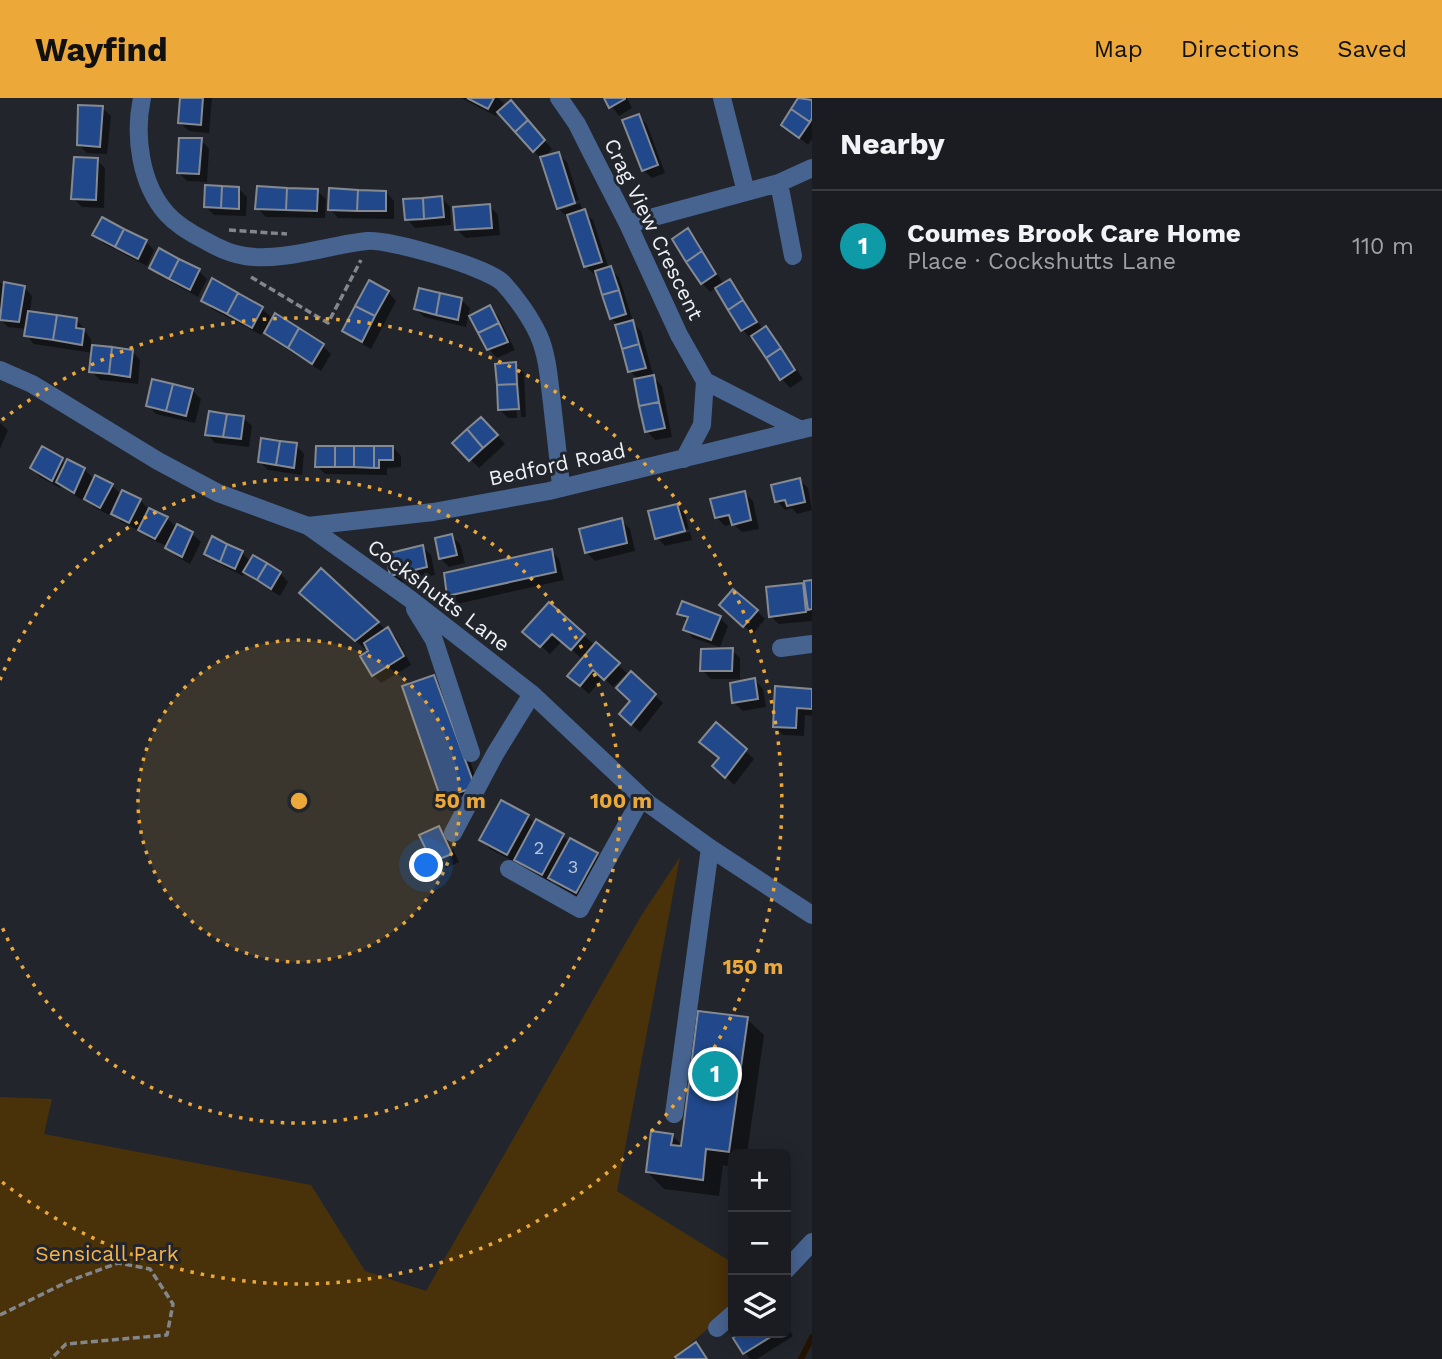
<!DOCTYPE html>
<meta charset="utf-8">
<style>
body{margin:0;font-family:"Work Sans",sans-serif;background:#23252a;color:#f1f3f6}
.controls{position:absolute;right:21px;bottom:21px;display:grid;overflow:hidden;border-radius:10px;box-shadow:0 4px 18px #0003}
.controls button{width:63px;height:63px;display:grid;place-items:center;padding:0;border:0;border-bottom:2px solid #383a3f;background:#1a1c21;color:#f1f3f6;font:35px sans-serif}
.you{position:absolute;left:427px;top:768px;width:24px;height:24px;margin:-18px;border:5px solid #fff;border-radius:50%;background:#1a73e8;box-shadow:0 0 0 10px #1a73e833}
.badge{display:grid;place-items:center;width:46px;height:46px;border-radius:50%;background:#eca93a;color:#fff;font-size:23px;font-weight:700}
.pin{position:absolute;translate:-50% -50%;border:4px solid #fff;box-shadow:0 2px 7px #0006}
.list{margin:0;padding:0;list-style:none}
h2{display:flex;justify-content:space-between;align-items:center;height:91px;margin:0;padding:0 28px;font-size:30px}
h2 small{font-size:23px;font-weight:400;color:#9fa1a5}
.list li{display:grid;grid-template-columns:46px 1fr auto;gap:21px;align-items:center;box-sizing:border-box;height:112px;padding:0 28px;border-top:2px solid #383a3f}
.list b{display:block;font-size:26px;white-space:nowrap}
.list p{margin:0;font-size:23px;white-space:nowrap;color:#9fa1a5}
.list em{font-size:23px;font-style:normal;color:#9fa1a5}
.icon{flex:none;width:38px;height:38px;fill:none;stroke:currentColor;stroke-width:2;stroke-linecap:round;stroke-linejoin:round}
.map{position:relative;flex:none;width:812px;height:1261px;overflow:hidden}
header{display:flex;align-items:center;gap:42px;box-sizing:border-box;height:98px;padding:0 35px;background:#eca93a;color:#111}
header strong{font-size:33px}
nav{display:flex;gap:38px;margin-inline-start:auto;font-size:24px}
main{display:flex}
aside{flex:1;background:#1a1c21}
.map>svg:first-child{display:block}
</style>
<header>
<strong>Wayfind</strong>
<nav><a>Map</a><a>Directions</a><a>Saved</a></nav>
</header>
<main>
<div class="map">
<svg width="812" height="1261" viewBox="0 0 812 1261">
<rect width="100%" height="100%" fill="#22262c"/>
<!-- green -->
<path fill="#493109" d="M680,759L617,1093L733,1165V1210L672,1261H0V999L52,1001L44,1036L311,1087L365,1173L426,1193L641,818Z"/>
<!-- shadow -->
<path fill="#0007" d="M182,0H212L209,35L189,33L180,25Z
M461,0H498L504,5L496,18Z
M606,0H627L632,10L619,18Z
M800,0H806L812,4V41L808,47L784,27Z
M102,10L111,18L107,56L87,55L78,46Z
M519,13L552,51L544,60L558,56L567,64L579,102L561,108V112L580,105L583,114L593,122L609,171L619,179L634,226L641,233L654,280L662,288L672,339L655,342L647,333L639,282L630,273L619,228L611,220L597,175L594,176L585,168L569,118L567,119L558,110L542,62L534,53Z
M639,18L647,27L665,75L652,80L643,72Z
M201,42L209,51L207,84L187,83L179,75Z
M97,62L105,70L104,110L82,109L73,100Z
M238,90L247,99L246,118L214,117L206,109Z
M317,93L326,101L325,120L266,119L257,110Z
M386,94L394,103V121L338,120L330,111Z
M442,100L450,109L451,127L415,130L407,121Z
M490,108L498,117L500,137L466,140L457,132Z
M688,132L696,140L724,187L730,183L738,191L763,232L766,230L774,239L803,281L790,290L782,281L754,239L751,241L743,232L716,190L710,194L702,185L675,141Z
M94,137L146,144L154,152L147,168L103,145Z
M151,169L199,173L207,181L198,199L160,178Z
M0,184L5,189H24L32,198L30,215L77,222L91,241V249L132,253L140,262L138,286L100,282L91,273L93,255L34,246L26,237L27,231L8,229L0,221Z
M388,194L396,203L371,251L353,241L344,233Z
M203,202L262,211L271,219L265,231L323,248L331,256L321,273L274,243L264,233L261,237L212,211Z
M461,202L470,210L466,229L424,219L416,211Z
M490,209L498,218L515,252L497,260L489,251Z
M515,266L524,275L526,319H521L518,273H515L517,320H508L500,312Z
M192,292L201,301L195,325L156,316L148,308Z
M243,320L252,328L249,349L215,345L207,336Z
M0,325L8,332L0,351Z
M490,329L505,346L479,370L455,345Z
M296,347L304,356L302,377L268,372L260,364Z
M393,349L401,358V369L387,370V377L325,376L317,368Z
M43,351L66,366L84,371L95,382L112,388L122,397L140,402L148,411L167,420L177,430L192,436L201,444L190,466L176,458L165,447L148,440L138,430V432L121,424L111,413L109,417L94,409L84,399L82,402L61,388L60,390L40,379L32,370Z
M799,382L808,390L812,412L797,416L792,410L785,412L777,403Z
M745,395L753,403L759,431L742,434L733,426L725,428L716,419Z
M677,407L685,416L689,431L660,438V441L690,434L692,442L665,448L657,440Z
M621,422L630,431L635,453L595,463L586,454Z
M452,438L460,446L465,465L449,469L440,460Z
M423,449L431,457L435,477L400,485L391,477Z
M551,453L559,461L564,482L457,506L448,497Z
M242,455L251,464L280,475L288,484L280,498L254,482L245,474L243,478L215,464L206,456Z
M321,472L386,532L388,531L396,539L411,567L381,585L373,577L368,548L365,551L310,503Z
M812,484V523L779,526L770,518L802,487L807,492Z
M757,513L765,521L753,536L729,515Z
M679,515L720,520L728,528L720,549L693,540L685,531L688,524Z
M525,534L583,537L627,575L613,589L603,579L589,596L578,586L583,562L562,543L550,556Z
M732,552L740,560V581H711L702,572Z
M631,575L663,605L640,634L629,624Z
M433,579L442,587L483,698L451,709L442,700Z
M755,582L763,591L766,609L743,613L734,605Z
M812,593V618L805,617L804,638L783,637L774,628Z
M716,626L754,661L734,687L715,668L720,660Z
M502,705L528,719L535,726L597,756L605,765L585,803L559,788L552,781L550,784L525,770L517,762L516,765L490,751L481,742Z
M439,731L447,739L459,764L442,772L433,763Z
M747,921L764,937L747,1056H733V1069L723,1067L719,1098L664,1091L647,1074L672,1037L683,1049Z
M786,1226L793,1238L757,1261H750L735,1241L745,1235H786Z"/>
<g fill="none" stroke-linecap="round" stroke-linejoin="round">
<!-- stream -->
<path stroke="#221300" stroke-width="6" d="M801,1261L812,1239"/>
</g>
<!-- building -->
<path fill="#20488a" stroke="#858a92" stroke-width="2" d="M180,0H203L201,27L178,25Z
M467,0H494L488,11Z
M604,0H625V1L609,10Z
M798,0L812,2V20L810,24L791,11Z
M511,2L528,22L515,34L497,14Z
M78,7L103,8L100,49L77,47Z
M791,11L810,24L799,40L781,27Z
M639,16L658,67L642,73L622,22Z
M528,22L545,42L533,54L515,34Z
M179,40H202L199,76L177,75Z
M559,54L575,105L557,111L540,59Z
M74,59L98,60L96,102L71,101Z
M205,87L222,88L221,110L204,109Z
M222,88L239,89V111L221,110Z
M257,88L287,90L286,112L255,111Z
M287,90L318,91L317,113L286,112Z
M329,90L358,92L357,113L328,112Z
M358,92L386,93V113H357Z
M442,98L444,119L424,121L423,100Z
M423,100L424,121L405,122L403,101Z
M490,106L492,130L455,132L453,109Z
M585,111L602,164L584,169L567,117Z
M102,119L124,131L115,149L92,137Z
M688,130L702,153L686,164L672,141Z
M124,131L147,142L138,161L115,149Z
M159,150L179,161L169,181L149,170Z
M702,153L716,176L701,186L686,164Z
M179,161L200,171L190,192L169,181Z
M611,168L619,192L602,197L595,173Z
M212,180L238,195L227,216L201,203Z
M730,181L743,202L728,212L715,190Z
M369,182L389,193L375,218L355,208Z
M4,184L25,188L19,224L0,222Z
M419,190L440,195L436,217L414,211Z
M619,192L626,216L610,221L602,197Z
M238,195L263,209L252,230L227,216Z
M440,195L462,200L458,222L436,217Z
M743,202L757,224L741,233L728,212Z
M490,207L499,225L478,235L469,218Z
M355,208L375,218L362,244L342,233Z
M28,213L57,217L53,242L24,238Z
M275,215L299,230L288,250L264,235Z
M57,217L77,220L76,230L84,231L82,247L53,242Z
M633,222L639,246L622,251L615,227Z
M499,225L508,244L487,252L478,235Z
M766,228L781,250L766,260L751,238Z
M299,230L324,246L312,266L288,250Z
M639,246L646,270L628,274L622,251Z
M92,247L112,249L109,276L89,274Z
M112,249L133,252L130,279L109,276Z
M781,250L795,272L780,282L766,260Z
M516,264L517,286L497,287L495,266Z
M654,277L659,304L639,308L634,281Z
M152,281L173,286L166,313L146,308Z
M173,286L193,291L186,318L166,313Z
M517,286L519,311L498,312L497,287Z
M659,304L665,330L645,334L639,308Z
M209,313L227,316L223,339L205,337Z
M227,316L244,318L241,341L223,339Z
M481,319L498,337L483,350L467,331Z
M467,331L483,350L469,363L452,345Z
M261,340L280,343L276,367L258,364Z
M280,343L297,345L294,370L276,367Z
M42,348L63,360L52,383L30,370Z
M316,348H335V369H315Z
M335,348H354V369H335Z
M354,348H374V370L354,369Z
M374,348H393V362H379V370H374Z
M67,361L85,370L74,395L56,384Z
M95,377L113,386L100,410L84,401Z
M800,380L805,404L787,408L785,402L775,404L771,387Z
M122,392L141,401L129,425L111,416Z
M745,393L751,422L732,427L729,417L715,420L710,401Z
M677,406L685,433L655,441L648,413Z
M149,410L168,419L155,441L138,432Z
M622,420L627,445L585,455L579,431Z
M177,426L193,434L182,459L165,450Z
M452,436L457,457L439,461L435,440Z
M212,438L227,446L220,464L204,456Z
M227,446L243,453L235,471L220,464Z
M423,447L427,469L390,478L386,456Z
M552,451L556,474L447,498L444,475Z
M253,457L267,465L257,482L243,474Z
M267,465L281,474L271,491L257,482Z
M321,470L379,524L355,543L299,495Z
M812,482V511L808,512L804,483Z
M803,485L806,514L769,519L766,489Z
M733,491L758,512L743,529L719,507Z
M682,503L721,518L711,542L683,532L688,519L677,516Z
M549,504L585,536L571,552L552,536L540,549L522,534Z
M388,529L404,558L372,578L360,558L368,553L364,545Z
M596,544L620,565L604,582L593,572L580,588L567,578Z
M733,550L732,573H700L701,551Z
M631,573L656,596L631,627L619,616L630,603L616,590Z
M434,577L475,689L441,701L402,588Z
M755,580L758,601L732,605L730,585Z
M775,588L812,591V611L797,610L796,630L773,629Z
M716,624L747,651L725,680L712,668L719,660L699,644Z
M501,702L529,717L507,757L479,742Z
M536,721L564,736L542,777L514,762Z
M439,728L452,756L432,764L419,737Z
M570,740L598,755L576,795L548,780Z
M698,913L748,919L729,1054L706,1051L703,1082L646,1074L651,1033L673,1036L671,1047L681,1048Z
M741,1235H777L743,1256L733,1240Z
M696,1244L707,1261H677L675,1259Z"/>
<g fill="none" stroke-linecap="round" stroke-linejoin="round">
<!-- path -->
<path stroke="#83868b" stroke-width="3.5" stroke-dasharray="7 3.5" stroke-linecap="butt" d="M229,132L287,136
M251,179L328,225L361,162
M0,1217L69,1183L118,1165L150,1171L173,1206L167,1237L66,1246L51,1261"/>
<!-- minor -->
<path stroke="#476390" stroke-width="18" d="M142,0C134,37 140,86 167,116C177,127 192,136 206,143C218,150 231,156 245,158C282,164 329,147 367,143C389,141 487,169 503,185C516,199 531,220 539,238C548,259 549,283 552,305C555,334 559,362 561,390
M559,0L577,26L590,52L628,126L679,237L705,283L702,327L684,361
M722,0L746,94
M779,85L793,158
M628,126L779,85L812,70
M0,272L32,286L158,363L218,395L308,428L410,501L532,596L649,706L710,750L812,817
M705,283L801,332
M308,428L433,414L549,393L812,329
M415,511L434,542L471,655
M781,550L812,546
M453,735L495,656L532,596
M509,771L580,811L642,699
M674,1016L710,750
M786,1172L812,1144
M717,1230L733,1216"/>
</g>
<!-- distance rings -->
<circle cx="299" cy="703" r="161" fill="#eca93a" fill-opacity=".12"/>
<g fill="none" stroke="#eca93a" stroke-width="3.5" stroke-dasharray="3.5 7">
<circle cx="299" cy="703" r="161"/>
<path d="M0 582A322 322 0 1 1 0 824"/>
<path d="M2 322A483 483 0 1 1 2 1084"/>
</g>
<g text-anchor="middle" dominant-baseline="central" stroke-width="6" stroke-linejoin="round" paint-order="stroke">
<!-- number labels -->
<g font-size="18" fill="#bac7da">
<text x="539" y="749">2</text>
<text x="573" y="768">3</text>
</g>
<!-- street labels -->
<g font-size="21" fill="#eef1f5" stroke="#22262c">
<text transform="translate(654 131) rotate(64)">Crag View Crescent</text>
<text transform="translate(557 366) rotate(-12)">Bedford Road</text>
<text transform="translate(439 497) rotate(37)">Cockshutts Lane</text>
</g>
<!-- park labels -->
<g font-size="21" fill="#fab443" stroke="#22262c">
<text x="107" y="1155">Sensicall Park</text>
</g>
</g>
<circle cx="299" cy="703" r="10" fill="#eca93a" stroke="#22262c" stroke-width="3.5"/>
<g font-size="21" text-anchor="middle" font-weight="bold" fill="#eca93a" stroke="#22262c" stroke-width="6" stroke-linejoin="round" paint-order="stroke">
<text x="460" y="710">50 m</text>
<text x="621" y="710">100 m</text>
<text x="753" y="876">150 m</text>
</g>
</svg>
<div class="controls">
<button>+</button>
<button>−</button>
<button><svg class="icon" aria-label="layers" viewBox="0 0 24 24"><path d="M12 4l9 5-9 5-9-5zM3 14l9 5 9-5"/></svg></button>
</div>
<div class="you"></div>
<div class="pin badge" style="left:715px;top:976px;background:#0f9aa8">1</div>
</div>
<aside>
<h2>Nearby<small></small></h2>
<ul class="list">
<li><span class="badge" style="background:#0f9aa8">1</span><div><b>Coumes Brook Care Home</b><p>Place · Cockshutts Lane</p></div><em>110 m</em></li>
</ul>
</aside>
</main>
